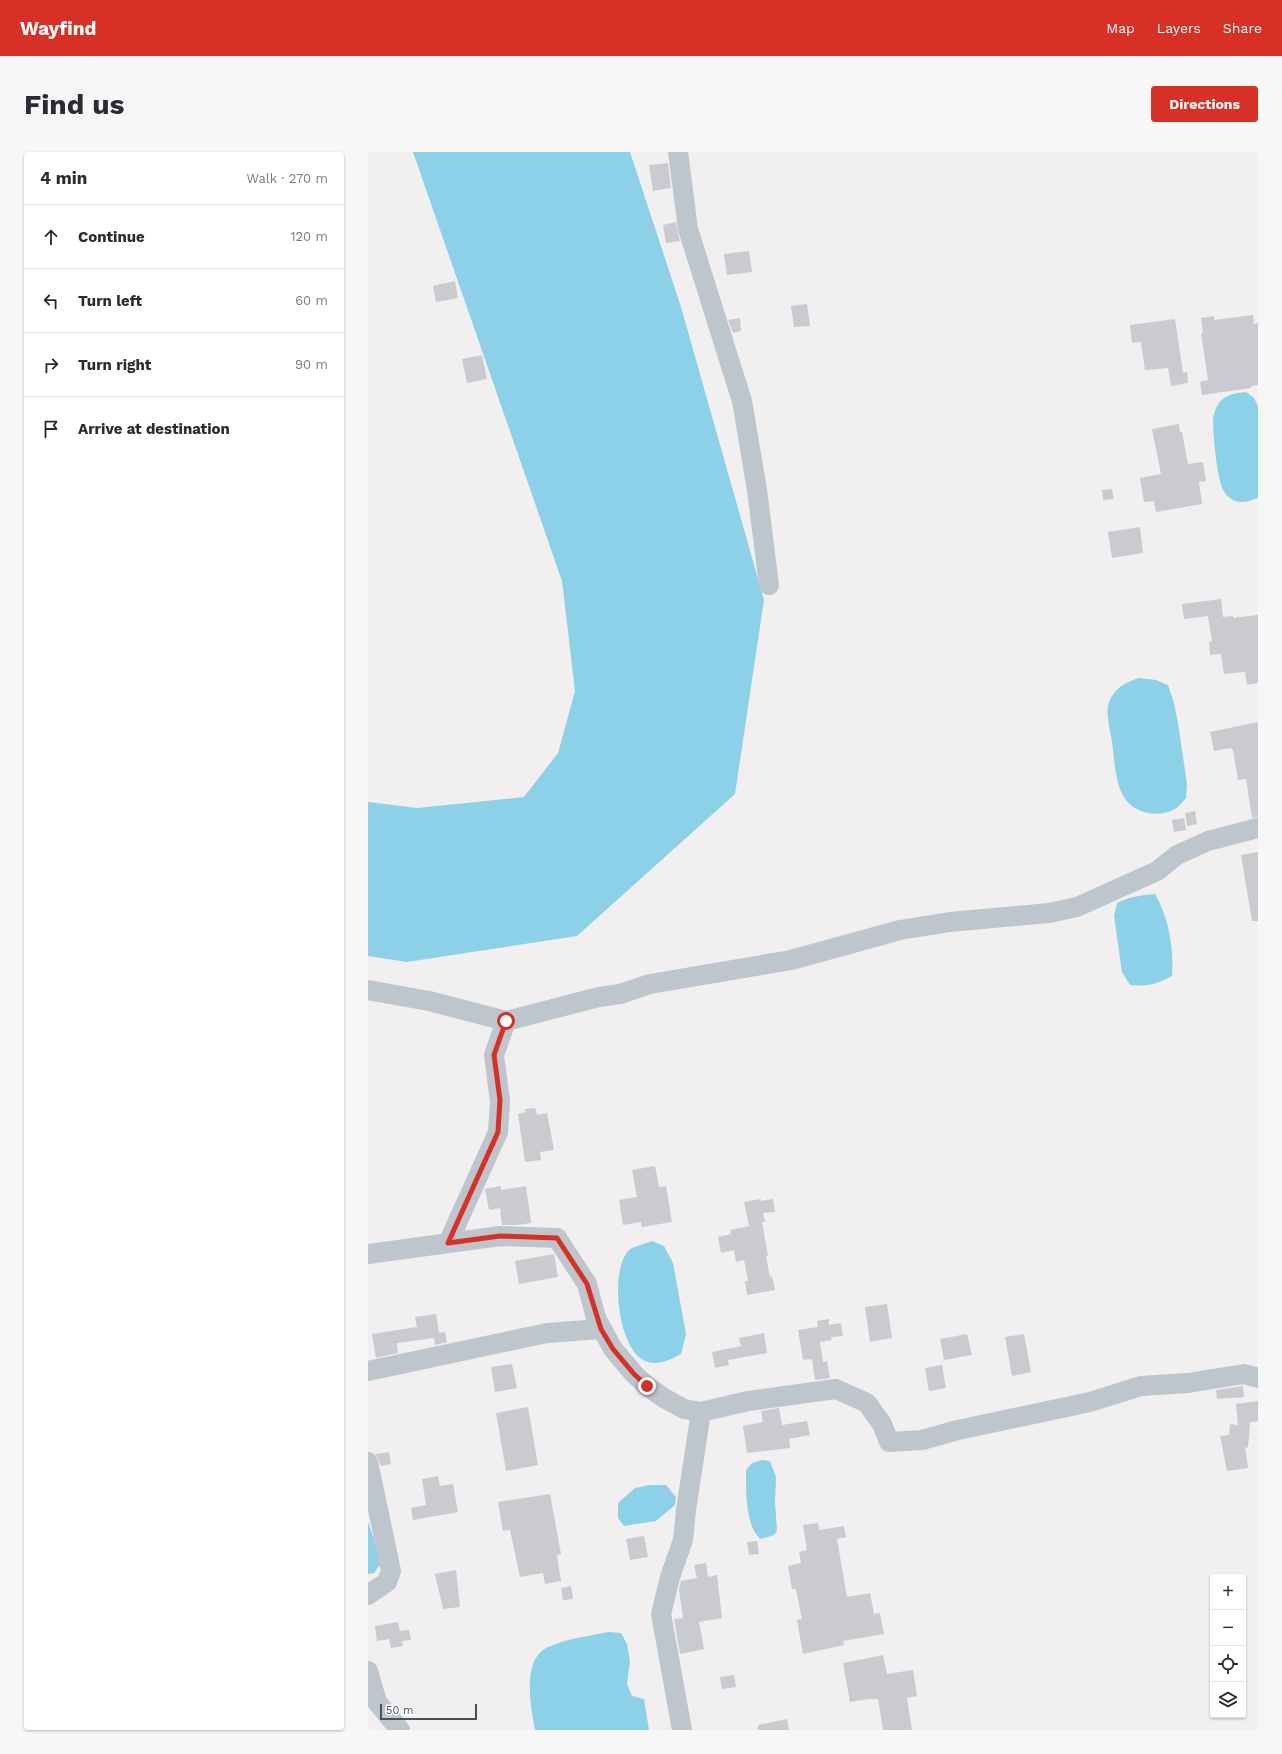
<!DOCTYPE html>
<meta charset="utf-8">
<style>
body{margin:0;font-family:"Work Sans",sans-serif;background:#f7f7f7;color:#2b2b33}
.controls{position:absolute;right:12px;bottom:12px;display:grid;overflow:hidden;border-radius:4px;box-shadow:0 1px 3px #0004}
.controls button{width:36px;height:36px;display:grid;place-items:center;padding:0;border:0;border-bottom:1px solid #e1e1e2;background:#fff;color:#2b2b33;font:20px sans-serif}
.scale{position:absolute;left:12px;bottom:10px;width:97px;box-sizing:border-box;padding-left:4px;border:2px solid #47515c;border-top:0;font-size:11px;line-height:14px;white-space:nowrap;color:#47515c;-webkit-text-stroke:3px #fff;paint-order:stroke}
.stop{position:absolute;width:12px;height:12px;margin:-9px;border:3px solid #d93025;border-radius:50%;background:#fff}
.stop.end{background:#d93025;border-color:#fff;box-shadow:0 1px 4px #0008}
.list{margin:0;padding:0;list-style:none}
h2{display:flex;justify-content:space-between;align-items:center;height:52px;margin:0;padding:0 16px;font-size:17px}
h2 small{font-size:13px;font-weight:400;color:#7c7c81}
.list li{display:grid;grid-template-columns:26px 1fr auto;gap:12px;align-items:center;box-sizing:border-box;height:64px;padding:0 16px;border-top:1px solid #e1e1e2}
.list b{display:block;font-size:15px;white-space:nowrap}
.list em{font-size:13px;font-style:normal;color:#7c7c81}
.icon{flex:none;width:22px;height:22px;fill:none;stroke:currentColor;stroke-width:2;stroke-linecap:round;stroke-linejoin:round}
.map{position:relative;flex:none;width:890px;height:1578px;overflow:hidden;border-radius:4px}
header{display:flex;align-items:center;gap:24px;box-sizing:border-box;height:56px;padding:0 20px;background:#d93025;color:#fff}
header strong{font-size:19px}
nav{display:flex;gap:22px;margin-inline-start:auto;font-size:14px}
.intro{display:flex;align-items:center;justify-content:space-between;box-sizing:border-box;height:96px;padding:0 24px}
h1{margin:0;font-size:28px}
.button{padding:10px 18px;border-radius:4px;background:#d93025;color:#fff;font-size:14px;font-weight:700}
main{display:flex;gap:24px;padding:0 24px}
aside{flex:1;background:#fff;border-radius:4px;box-shadow:0 1px 3px #0004}
.map>svg:first-child{display:block}
</style>
<header>
<strong>Wayfind</strong>
<nav><a>Map</a><a>Layers</a><a>Share</a></nav>
</header>
<div class="intro"><h1>Find us</h1><a class="button">Directions</a></div>
<main>
<aside>
<h2>4 min<small>Walk · 270 m</small></h2>
<ul class="list">
<li><svg class="icon" aria-label="ahead" viewBox="0 0 24 24"><path d="M12 20V5M6 11l6-6 6 6"/></svg><div><b>Continue</b></div><em>120 m</em></li>
<li><svg class="icon" aria-label="left" viewBox="0 0 24 24"><path d="M17 20v-9H6M10 6l-5 5 5 5"/></svg><div><b>Turn left</b></div><em>60 m</em></li>
<li><svg class="icon" aria-label="right" viewBox="0 0 24 24"><path d="M7 20v-9h11M14 6l5 5-5 5"/></svg><div><b>Turn right</b></div><em>90 m</em></li>
<li><svg class="icon" aria-label="arrive" viewBox="0 0 24 24"><path d="M6 21V4h12l-3 4 3 4H6"/></svg><div><b>Arrive at destination</b></div></li>
</ul>
</aside>
<div class="map">
<svg width="890" height="1578" viewBox="0 0 890 1578">
<rect width="100%" height="100%" fill="#f1efef"/>
<!-- water -->
<path fill="#8dd1e9" d="M45,0H262L313,155L396,448L367,642L209,784L39,810L0,804V650L49,656L156,645L190,601L207,539L194,429Z
M878,240L886,246L890,254V346C878,351 866,353 857,341C849,332 845,282 845,269C845,265 847,258 849,254C855,243 866,241 878,240Z
M771,526L788,528L800,533L806,551L810,571L819,632L818,646C815,649 811,655 807,657C791,666 766,662 756,645C747,631 746,605 744,589C742,578 737,560 741,550C747,535 757,531 771,526Z
M787,742C801,766 806,797 804,824C790,832 778,835 762,833L754,820L746,764L749,751C761,745 773,743 787,742Z
M284,1089L296,1094L305,1111L318,1182L313,1202C302,1208 288,1215 275,1208C250,1194 241,1119 261,1098C266,1094 278,1092 284,1089Z
M394,1308L402,1309L408,1325L407,1350L409,1379L406,1383L393,1387C377,1376 378,1336 378,1318L384,1311Z
M282,1333H298L308,1345L307,1353L288,1369L256,1374L250,1366V1351L267,1336Z
M0,1370L6,1387L12,1413L6,1421L0,1422Z
M240,1480L253,1481L259,1492L262,1509L259,1532L264,1544L276,1547L281,1578H167C163,1556 153,1507 180,1495C198,1487 220,1484 240,1480Z"/>
<!-- building -->
<path fill="#c9cbd1" d="M300,11L303,36L285,39L281,13Z
M308,70L312,89L298,91L295,73Z
M381,99L384,120L359,123L356,102Z
M87,129L90,146L68,150L65,134Z
M439,152L442,174L426,175L423,154Z
M885,163L886,172L890,171V233L883,234V236L834,243L832,230L840,228L833,181H835L833,166L846,164V168Z
M372,166L373,179L365,181L360,168Z
M807,167L815,221L819,220L820,231L803,234L800,216L777,218L773,190L764,191L762,173Z
M114,203L119,227L99,231L94,207Z
M811,272L812,280H814L820,312L835,310L838,329L831,330L834,352L788,360L786,349L776,350L772,326L793,322L784,277Z
M744,337L746,347L735,348L734,338Z
M772,375L775,401L744,406L740,380Z
M853,447L855,465L865,464V466L890,463V531L879,533L877,520L856,522L853,502L842,503L841,490L844,489L840,464L816,467L814,452Z
M890,570V665L884,666L878,627L870,628L865,598L863,596L846,599L842,580Z
M827,659L829,672L819,674L817,661Z
M816,666L818,678L806,680L804,668Z
M890,700V769H884L873,703Z
M167,956L169,963L179,961L186,998L172,1000L173,1008L157,1010L150,962L158,960L157,957Z
M287,1014L291,1035L298,1034L304,1070L274,1075L273,1070L255,1073L251,1048L269,1045L264,1018Z
M133,1034V1038L158,1034L163,1071L149,1073H134L132,1056L121,1058L117,1037Z
M393,1047V1049L405,1047L407,1060L395,1061L397,1070H394L400,1104H398L402,1125L404,1124L407,1138L379,1143L377,1129H380L376,1108L368,1110L366,1098L353,1101L350,1085L363,1082L362,1078L381,1074L376,1050Z
M186,1102L190,1125L151,1132L147,1109Z
M519,1152L524,1186L502,1190L497,1155Z
M68,1162L71,1181L77,1180L79,1190L67,1193L66,1186L29,1191L30,1201L8,1206L4,1182L49,1175L47,1165Z
M461,1167V1173L473,1171L475,1184L463,1185L464,1188L452,1190L455,1210L459,1209L462,1226L447,1228L444,1207L435,1208L430,1178L450,1175L449,1169Z
M396,1181L399,1201L360,1208L361,1213L347,1216L344,1200L373,1194L371,1186Z
M599,1182L604,1203L576,1208L572,1187Z
M656,1182L663,1220L644,1224L637,1185Z
M144,1212L149,1236L127,1240L123,1215Z
M574,1213L578,1236L561,1239L557,1216Z
M875,1234L876,1245L849,1247L848,1238Z
M890,1249V1269L882,1270L880,1296L877,1295L880,1316L859,1319L852,1284L861,1283L862,1272L870,1273L868,1252Z
M160,1255L170,1313L138,1319L128,1261Z
M411,1256L414,1273L439,1269L442,1283L421,1287L422,1296L379,1301L375,1274L395,1270L393,1259Z
M21,1300L23,1312L13,1314L8,1302Z
M70,1324L72,1334L85,1332L90,1360L45,1368L43,1356L58,1353L54,1327Z
M182,1342L193,1402L189,1403L193,1429L177,1432L175,1421L152,1425L142,1378L135,1379L130,1350Z
M450,1371L451,1378L476,1374L478,1385L469,1387L479,1445L502,1441L506,1462L512,1461L516,1482L475,1489L476,1493L435,1502L429,1468L434,1467L428,1437H424L420,1414L433,1411L431,1400L439,1398L435,1373Z
M276,1384L280,1405L262,1408L258,1387Z
M389,1389L391,1402L381,1403L379,1390Z
M338,1411L340,1425L349,1423L354,1466L331,1470L336,1497L312,1502L306,1467L315,1466L311,1437L313,1429L329,1426L326,1413Z
M88,1418L92,1455L75,1457L67,1422Z
M203,1434L205,1447L195,1448L193,1436Z
M30,1470L32,1479L41,1478L43,1488L34,1489L35,1494L23,1496L21,1487L9,1489L7,1474Z
M515,1503L519,1522L545,1518L549,1544L539,1546L544,1578H515L510,1547H501L482,1550L475,1511Z
M366,1523L368,1535L354,1537L352,1525Z
M419,1567L421,1578H390V1573Z"/>
<g fill="none" stroke-linecap="round" stroke-linejoin="round">
<!-- minor -->
<path stroke="#bdc5cd" stroke-width="20" d="M310,0L320,77L374,249L389,338L401,433
M0,838L61,849L138,869
M80,1091L130,980L132,949L126,903L138,869L231,845L252,842L282,832L423,808L532,778L582,770L681,761L709,755L789,719L809,703L840,689L890,676
M0,1102L132,1084L189,1086L219,1132L228,1166L245,1197L266,1222L279,1234L296,1246L316,1257L333,1260L380,1249L468,1237L499,1251L514,1272L521,1290L554,1288L590,1278L722,1250L773,1234L820,1231L876,1222L890,1226
M0,1219L179,1181L233,1177
M0,1310L23,1419L19,1430L0,1443
M0,1519L9,1550L32,1578
M314,1578L293,1462L302,1425L315,1388L318,1358L333,1260"/>
</g>
<g fill="none" stroke-linecap="round" stroke-linejoin="round">
<!-- route -->
<path stroke="#d93025" stroke-width="5" d="M138,869L126,903L132,948L130,980L80,1091L132,1084L189,1086L219,1132L233,1177L245,1197L266,1222L279,1234"/>
</g>
</svg>
<div class="controls">
<button>+</button>
<button>−</button>
<button><svg class="icon" aria-label="locate" viewBox="0 0 24 24"><circle cx="12" cy="12" r="6"/><path d="M12 2v4M12 18v4M2 12h4M18 12h4"/></svg></button>
<button><svg class="icon" aria-label="layers" viewBox="0 0 24 24"><path d="M12 4l9 5-9 5-9-5zM3 14l9 5 9-5"/></svg></button>
</div>
<div class="scale">50 m</div>
<div class="stop" style="left:138px;top:869px"></div>
<div class="stop end" style="left:279px;top:1234px"></div>
</div>
</main>
